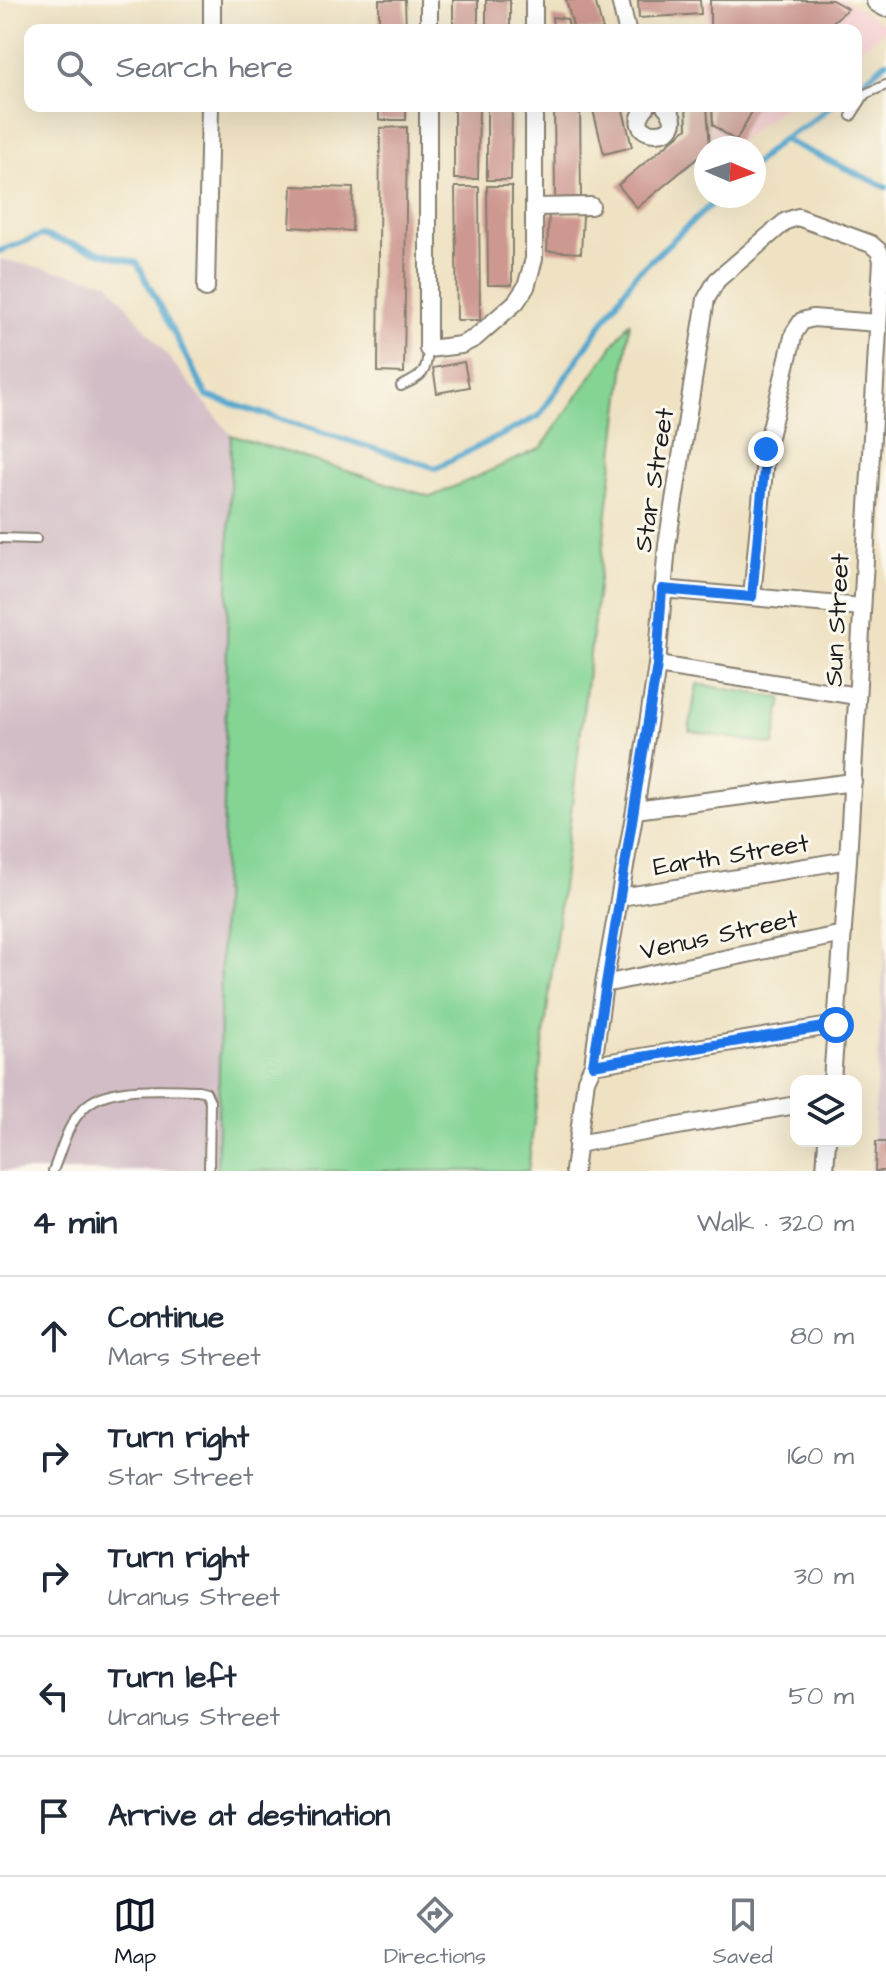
<!DOCTYPE html>
<meta charset="utf-8">
<style>
body{margin:0;font-family:"Architects Daughter",sans-serif;background:#f6f6f7;color:#1f2937}
.controls{position:absolute;right:24px;bottom:24px;display:grid;overflow:hidden;border-radius:16px;box-shadow:0 8px 32px #0002}
.controls button{width:72px;height:72px;display:grid;place-items:center;padding:0;border:0;border-bottom:2px solid #e0e1e3;background:#fff;color:#1f2937;font:40px sans-serif}
.compass{position:absolute;left:694px;top:136px;width:72px;height:72px;border-radius:50%;background:#fff;box-shadow:0 8px 32px #0002;rotate:92deg}
.stop{position:absolute;width:24px;height:24px;margin:-18px;border:6px solid #1a73e8;border-radius:50%;background:#fff}
.stop.end{background:#1a73e8;border-color:#fff;box-shadow:0 2px 8px #0008}
.list{margin:0;padding:0;list-style:none}
h2{display:flex;justify-content:space-between;align-items:center;height:104px;margin:0;padding:0 32px;font-size:34px}
h2 small{font-size:26px;font-weight:400;color:#747a83}
.list li{display:grid;grid-template-columns:52px 1fr auto;gap:24px;align-items:center;box-sizing:border-box;height:120px;padding:0 32px;border-top:2px solid #e0e1e3}
.list b{display:block;font-size:30px;white-space:nowrap}
.list p{margin:0;font-size:26px;white-space:nowrap;color:#747a83}
.list em{font-size:26px;font-style:normal;color:#747a83}
.icon{flex:none;width:44px;height:44px;fill:none;stroke:currentColor;stroke-width:2;stroke-linecap:round;stroke-linejoin:round}
.map{position:relative;flex:none;width:886px;height:1171px;overflow:hidden}
.search{position:absolute;background:#fff;box-shadow:0 8px 32px #0002;left:24px;right:24px;top:24px;height:88px;display:flex;align-items:center;gap:20px;box-sizing:border-box;padding:0 28px;border-radius:16px;color:#747a83;font-size:30px}
.sheet{height:704px;background:#fff}
nav{display:flex;justify-content:space-around;align-items:center;box-sizing:border-box;height:112px;border-top:2px solid #e0e1e3;background:#fff;font-size:22px;color:#747a83}
nav a{display:grid;justify-items:center;gap:4px}
nav .on{color:#111827}
.map>svg:first-child{display:block}
</style>
<div class="map">
<svg width="886" height="1171" viewBox="0 0 886 1171">
<rect width="100%" height="100%" fill="#fbf7ec"/>
<filter id="ink" filterUnits="userSpaceOnUse"><feTurbulence type="fractalNoise" baseFrequency=".0125" numOctaves="2"/><feDisplacementMap in="SourceGraphic" scale="16" xChannelSelector="R" yChannelSelector="G"/><feConvolveMatrix kernelMatrix="1 2 1 2 8 2 1 2 1" color-interpolation-filters="sRGB"/></filter>
<filter id="wash" filterUnits="userSpaceOnUse"><feTurbulence type="fractalNoise" baseFrequency=".006" numOctaves="4" result="noise"/><feDisplacementMap in="SourceGraphic" scale="32" xChannelSelector="R" yChannelSelector="G"/><feGaussianBlur stdDeviation="1.8" result="paint"/><feColorMatrix in="noise" values="0 0 0 0 0 0 0 0 0 0 0 0 0 0 0 0 0 1.4 0 .05"/><feComposite in="paint" operator="in"/></filter>
<g filter="url(#wash)">
<rect width="100%" height="100%" fill="#efe2c3"/>
<!-- built -->
<path fill="#f7cfd2" d="M705,0H844L886,25V30L856,53V30H707Z
M710,106H785L729,148H711Z"/>
<!-- industrial -->
<path fill="#d2bdc6" d="M0,259L108,282L231,435L217,1171H0Z
M886,931V1171H871Z"/>
<!-- green -->
<path fill="#84d494" stroke="#507858" stroke-width="2" d="M630,321L528,1171H217L231,435L431,497L541,448Z
M697,684L782,698L774,745L689,731Z"/>
<g fill="none" stroke-linecap="round" stroke-linejoin="round">
<!-- stream -->
<path stroke="#51a6cd" stroke-width="6" d="M856,87L886,62
M782,139L886,187
M754,165L782,139L805,126L831,106
M0,251L42,235L137,263L207,396L436,468L539,416L635,275L720,196"/>
</g>
<g id="blocks">
<!-- building -->
<path fill="#cd9890" d="M379,0H405L406,30H379Z
M453,0H478V30H453Z
M486,0H510V30H486Z
M566,0H595L603,30H574Z
M638,0H700L701,14L639,18Z
M710,0H832L848,9L823,30H710Z
M552,17L567,19L570,30H553Z
M379,106H406V120H379Z
M454,106H479L478,179H454Z
M487,106H512L511,180H487Z
M554,106H580L581,197L555,198Z
M592,106H622L632,147L604,154Z
M686,106H707L710,148H706V151L637,208L618,185L687,128Z
M712,106H755L736,141L713,125Z
M407,127L404,373L378,372L380,128Z
M292,186L353,188L352,231L290,227Z
M487,186H512V285H488Z
M455,187H479L480,320H457Z
M549,213L583,215L581,253L547,251Z
M464,362L469,387L437,393L433,368Z
M876,1142H886V1171H875Z"/>
</g>
</g>
<g filter="url(#ink)">
<use href="#blocks" fill-opacity="0" stroke="#867f70" stroke-width="2"/>
<g fill="none" stroke-linecap="round" stroke-linejoin="round">
<!-- service casing -->
<g stroke="#867f70" stroke-width="12">
<path id="service" d="M851,116L865,94L886,85
M401,386C422,376 427,374 428,349
M0,538L36,539
M53,1171C61,1151 67,1125 83,1109C106,1083 165,1090 198,1090L206,1092L210,1101L209,1171"/>
</g>
<!-- minor casing -->
<g stroke="#867f70" stroke-width="20">
<path id="minor" d="M620,0L627,30
M212,30V0
M429,30V0
M534,30V0
M428,106V349L461,345L475,338L516,302L526,287L534,259V106
M647,106C615,143 698,141 665,106
M534,207L591,206
M206,288L210,106
M662,589L862,607
M752,597L766,449L794,333L802,321L813,318L878,323
M657,665L857,696
M635,810L853,782
M621,897L848,860
M604,984L843,934
M593,1065L836,1025
M577,1144L796,1105
M574,1171L586,1080L593,1065L604,984L635,810L657,665L667,545L706,299L717,280L786,221L798,217L871,244L879,251L882,260L848,860L832,1081
M825,1171L827,1141"/>
</g>
<!-- secondary casing -->
<g stroke="#867f70" stroke-width="28">
<path id="secondary" d="M879,0L886,4"/>
</g>
<!-- service -->
<use href="#service" stroke="#fff" stroke-width="8"/>
<!-- minor -->
<use href="#minor" stroke="#fff" stroke-width="16"/>
<!-- secondary -->
<use href="#secondary" stroke="#fff" stroke-width="24"/>
</g>
</g>
<g fill="none" stroke-linecap="round" stroke-linejoin="round" filter="url(#ink)">
<!-- route -->
<path stroke="#1a73e8" stroke-width="10" d="M766,449L752,597L662,589L657,665L593,1065L836,1025"/>
</g>
<g text-anchor="middle" dominant-baseline="central" stroke-width="6" stroke-linejoin="round" paint-order="stroke">
<!-- street labels -->
<g font-size="26" fill="#1c1c1c" stroke="#fbf7ec">
<text transform="translate(654 480) rotate(-81)">Star Street</text>
<text transform="translate(837 620) rotate(-87)">Sun Street</text>
<text transform="translate(731 855) rotate(-9)">Earth Street</text>
<text transform="translate(719 935) rotate(-12)">Venus Street</text>
</g>
</g>
</svg>
<div class="controls">
<button><svg class="icon" aria-label="layers" viewBox="0 0 24 24"><path d="M12 4l9 5-9 5-9-5zM3 14l9 5 9-5"/></svg></button>
</div>
<svg class="compass" viewBox="-18 -18 36 36"><path d="M0-13l5 13h-10z" fill="#e53935"/><path d="M0 13l5-13h-10z" fill="#747a83"/></svg>
<div class="stop" style="left:836px;top:1025px"></div>
<div class="stop end" style="left:766px;top:449px"></div>
<div class="search"><svg class="icon" aria-label="search" viewBox="0 0 24 24"><circle cx="10" cy="10" r="6"/><path d="M15 15l6 6"/></svg>Search here</div>
</div>
<section class="sheet">
<h2>4 min<small>Walk · 320 m</small></h2>
<ul class="list">
<li><svg class="icon" aria-label="ahead" viewBox="0 0 24 24"><path d="M12 20V5M6 11l6-6 6 6"/></svg><div><b>Continue</b><p>Mars Street</p></div><em>80 m</em></li>
<li><svg class="icon" aria-label="right" viewBox="0 0 24 24"><path d="M7 20v-9h11M14 6l5 5-5 5"/></svg><div><b>Turn right</b><p>Star Street</p></div><em>160 m</em></li>
<li><svg class="icon" aria-label="right" viewBox="0 0 24 24"><path d="M7 20v-9h11M14 6l5 5-5 5"/></svg><div><b>Turn right</b><p>Uranus Street</p></div><em>30 m</em></li>
<li><svg class="icon" aria-label="left" viewBox="0 0 24 24"><path d="M17 20v-9H6M10 6l-5 5 5 5"/></svg><div><b>Turn left</b><p>Uranus Street</p></div><em>50 m</em></li>
<li><svg class="icon" aria-label="arrive" viewBox="0 0 24 24"><path d="M6 21V4h12l-3 4 3 4H6"/></svg><div><b>Arrive at destination</b></div></li>
</ul>
</section>
<nav>
<a class="on"><svg class="icon" aria-label="map" viewBox="0 0 24 24"><path d="M3 6l6-2 6 2 6-2v14l-6 2-6-2-6 2zM9 4v14M15 6v14"/></svg>Map</a>
<a><svg class="icon" aria-label="directions" viewBox="0 0 24 24"><path d="M12 3l9 9-9 9-9-9zM9 14v-3h6M13 9l2 2-2 2"/></svg>Directions</a>
<a><svg class="icon" aria-label="saved" viewBox="0 0 24 24"><path d="M7 4h10v16l-5-4-5 4z"/></svg>Saved</a>
</nav>
